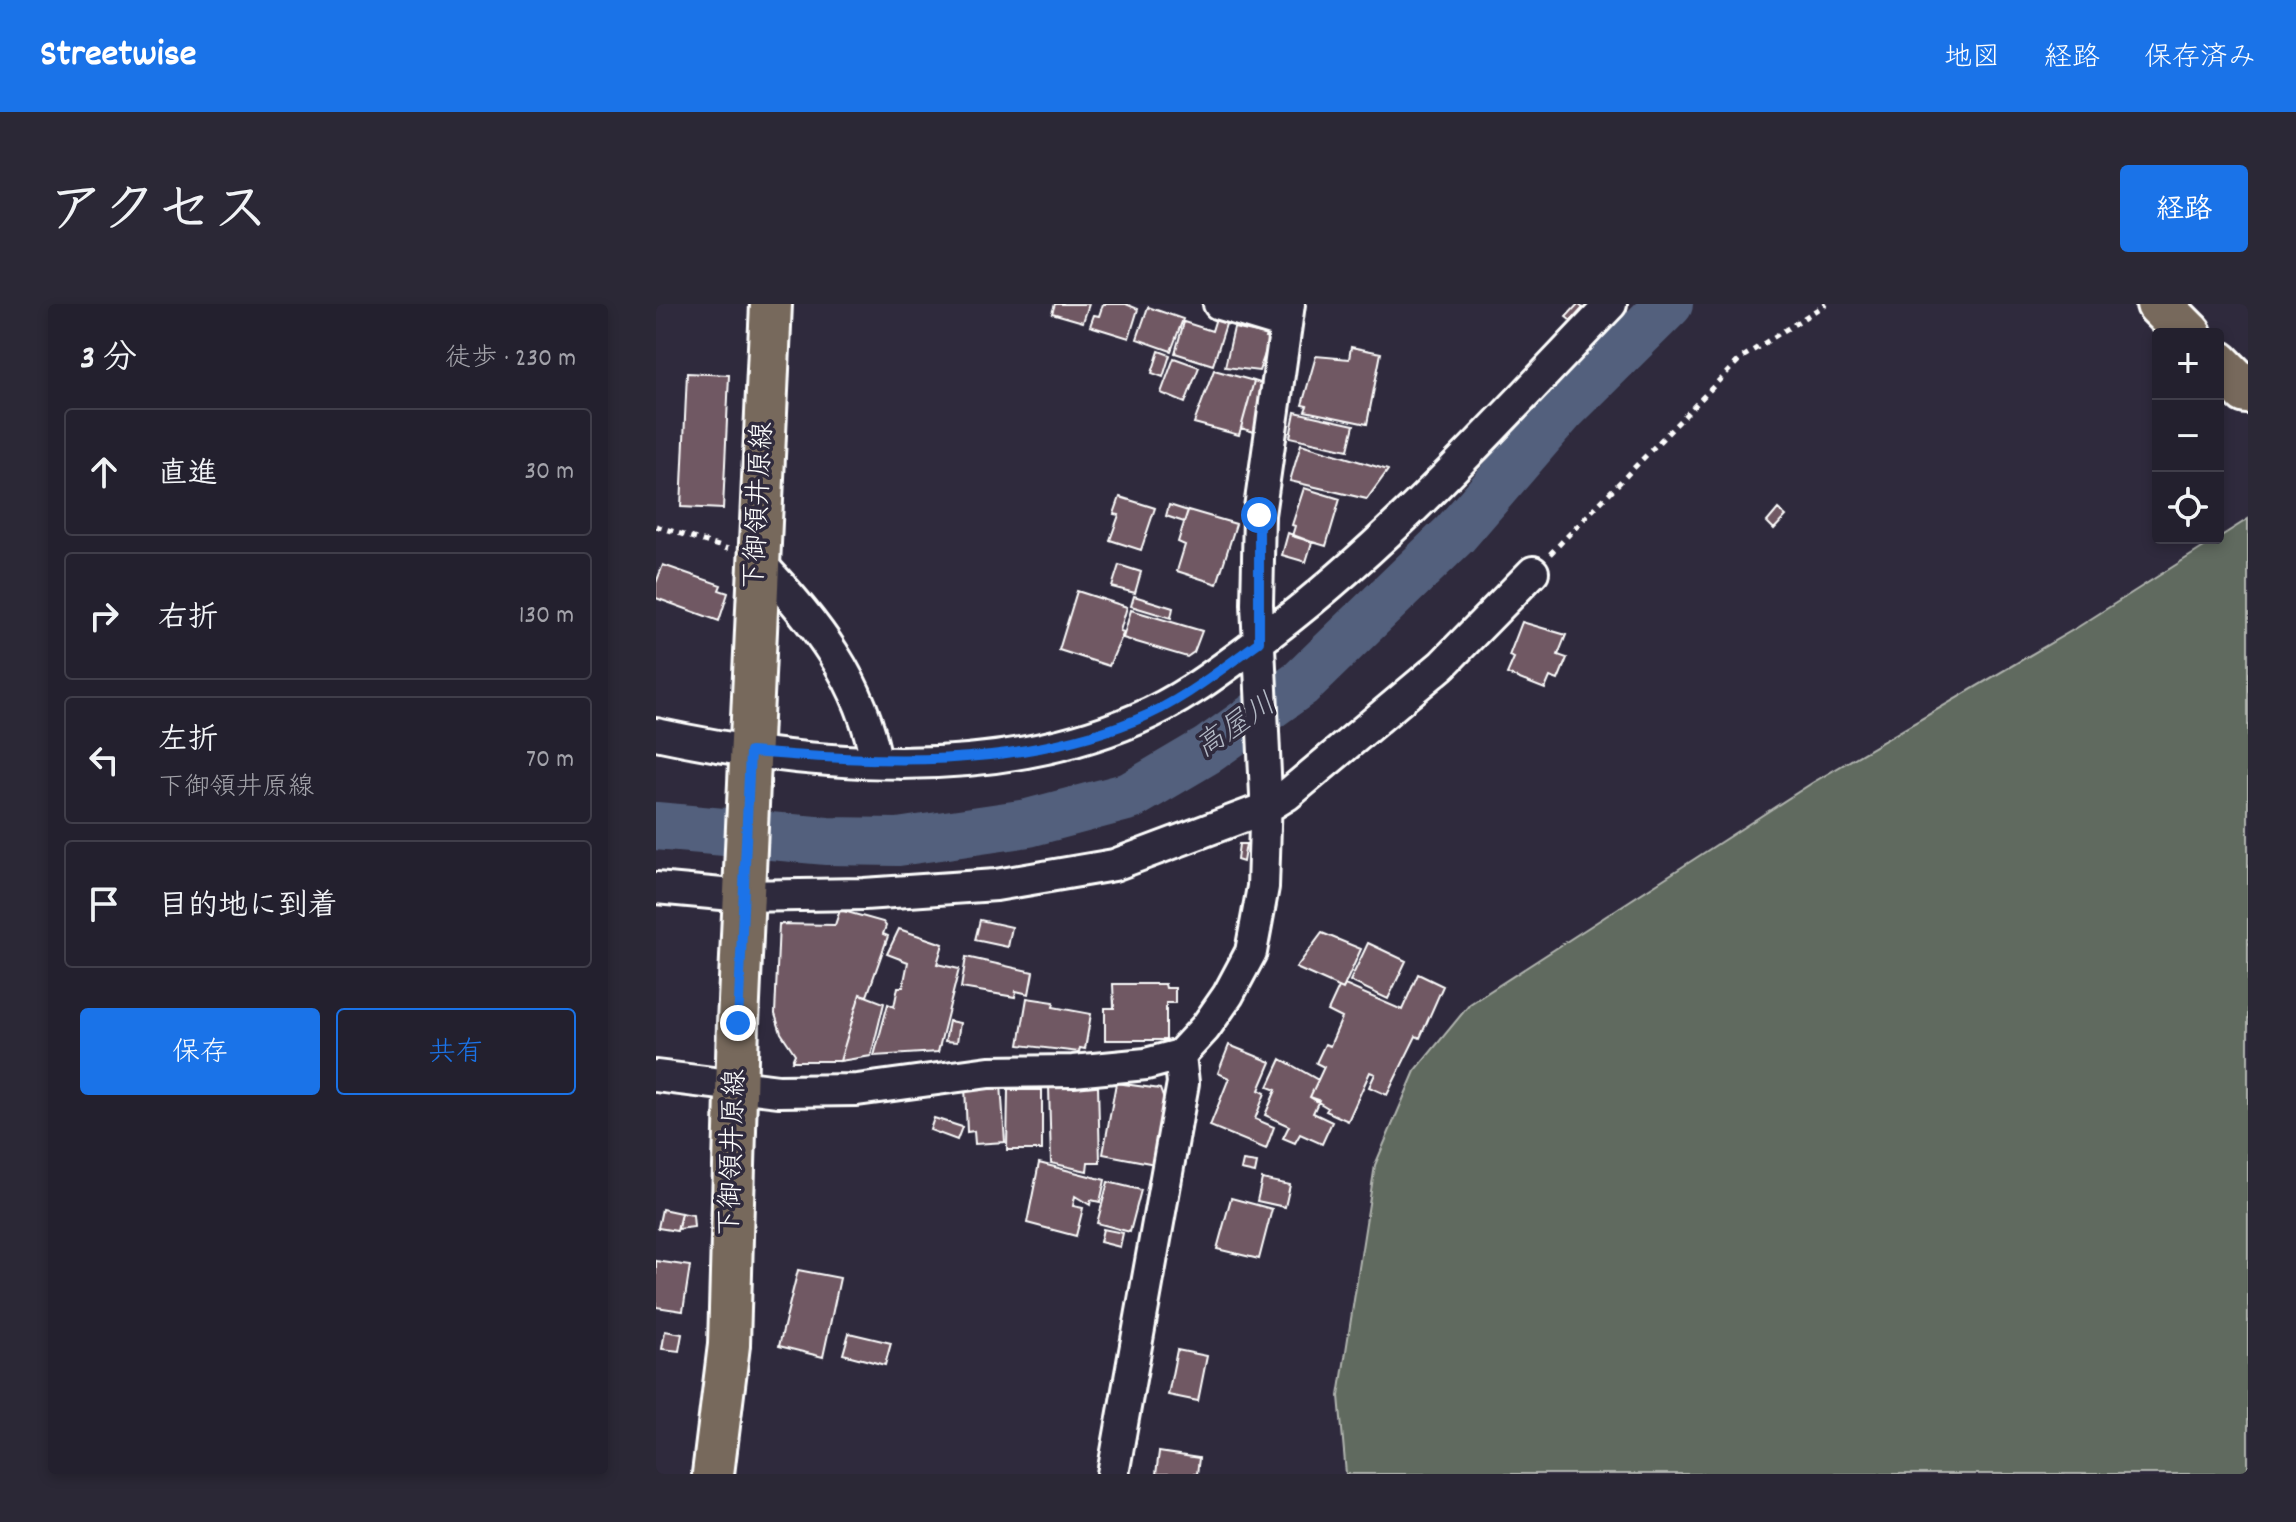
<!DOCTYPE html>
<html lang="ja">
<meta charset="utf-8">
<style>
body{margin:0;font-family:Dekko,"Klee One",sans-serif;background:#2b2836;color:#f1f3f6}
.controls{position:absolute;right:24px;top:24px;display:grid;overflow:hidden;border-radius:8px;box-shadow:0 4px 12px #0003}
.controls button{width:72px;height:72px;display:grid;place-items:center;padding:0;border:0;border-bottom:2px solid #403e4a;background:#23202e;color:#f1f3f6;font:40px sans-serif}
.stop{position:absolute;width:24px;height:24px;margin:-18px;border:6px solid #1a73e8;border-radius:50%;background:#fff}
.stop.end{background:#1a73e8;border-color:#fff;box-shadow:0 2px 8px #0008}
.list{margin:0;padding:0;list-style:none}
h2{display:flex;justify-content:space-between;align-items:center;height:104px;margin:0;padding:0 32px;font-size:34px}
h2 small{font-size:26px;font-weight:400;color:#a3a3aa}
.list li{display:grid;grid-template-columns:52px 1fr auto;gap:24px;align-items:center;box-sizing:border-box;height:128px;margin:0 16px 16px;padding:0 16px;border:2px solid #403e4a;border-radius:8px}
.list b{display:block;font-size:30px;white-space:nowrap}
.list p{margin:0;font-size:26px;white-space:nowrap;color:#a3a3aa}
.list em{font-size:26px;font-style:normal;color:#a3a3aa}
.actions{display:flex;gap:16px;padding:24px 32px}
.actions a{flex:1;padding:18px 0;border:2px solid #1a73e8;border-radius:8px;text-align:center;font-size:28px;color:#1a73e8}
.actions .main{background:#1a73e8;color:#fff}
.icon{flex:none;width:44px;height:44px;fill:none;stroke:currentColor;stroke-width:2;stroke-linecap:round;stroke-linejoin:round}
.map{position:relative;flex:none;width:1592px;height:1170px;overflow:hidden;border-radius:8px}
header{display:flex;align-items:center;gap:48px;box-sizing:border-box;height:112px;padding:0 40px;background:#1a73e8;color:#fff}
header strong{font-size:38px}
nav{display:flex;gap:44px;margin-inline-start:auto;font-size:28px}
.intro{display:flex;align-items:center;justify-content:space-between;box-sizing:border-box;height:192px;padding:0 48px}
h1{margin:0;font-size:56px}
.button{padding:20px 36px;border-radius:8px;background:#1a73e8;color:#fff;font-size:28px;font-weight:700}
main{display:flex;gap:48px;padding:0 48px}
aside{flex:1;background:#23202e;border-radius:8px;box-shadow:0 4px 12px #0003}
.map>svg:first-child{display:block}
</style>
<header>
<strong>Streetwise</strong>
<nav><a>地図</a><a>経路</a><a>保存済み</a></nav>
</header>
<div class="intro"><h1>アクセス</h1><a class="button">経路</a></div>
<main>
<aside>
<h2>3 分<small>徒歩 · 230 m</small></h2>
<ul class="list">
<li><svg class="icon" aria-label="ahead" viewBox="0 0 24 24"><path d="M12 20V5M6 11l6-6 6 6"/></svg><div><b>直進</b></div><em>30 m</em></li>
<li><svg class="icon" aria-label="right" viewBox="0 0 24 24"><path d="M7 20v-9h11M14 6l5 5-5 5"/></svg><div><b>右折</b></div><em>130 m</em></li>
<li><svg class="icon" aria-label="left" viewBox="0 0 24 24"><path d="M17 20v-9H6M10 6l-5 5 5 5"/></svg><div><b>左折</b><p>下御領井原線</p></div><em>70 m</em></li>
<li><svg class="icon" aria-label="arrive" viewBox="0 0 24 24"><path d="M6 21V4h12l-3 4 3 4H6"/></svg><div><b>目的地に到着</b></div></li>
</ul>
<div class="actions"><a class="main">保存</a><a>共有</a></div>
</aside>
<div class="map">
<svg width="1592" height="1170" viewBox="0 0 1592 1170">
<rect width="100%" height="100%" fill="#2f2a3d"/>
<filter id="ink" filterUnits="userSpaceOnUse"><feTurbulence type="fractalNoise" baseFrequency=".0125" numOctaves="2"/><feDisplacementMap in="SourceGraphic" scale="16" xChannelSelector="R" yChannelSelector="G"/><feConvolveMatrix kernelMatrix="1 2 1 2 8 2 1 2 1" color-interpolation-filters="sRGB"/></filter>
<g filter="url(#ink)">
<!-- green -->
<path fill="#616a5f" stroke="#b0b4af" stroke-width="2" d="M1592,215V1170H690L683,1092L719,861L759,767L814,700L1156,479L1422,323Z"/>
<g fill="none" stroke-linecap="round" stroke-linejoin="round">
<!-- river -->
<path stroke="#53617d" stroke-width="48" d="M0,522L171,537L242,538L372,519L474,492L552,446L644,380L798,231L905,107L1013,0"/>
</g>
<!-- building -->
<path fill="#705863" stroke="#fff" stroke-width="2" d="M399,0H433L427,18L396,9Z
M447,0H470L482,5L473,34L434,22L438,11L443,12Z
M922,0L927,4L915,17L910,13Z
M492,3L527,15L515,47L481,35Z
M560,14L571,17L557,61L519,49L528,18L556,27Z
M578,24L610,31L609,34L614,35L603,67L569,63Z
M695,43L725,49L711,120L649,107L651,102L646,101L660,52L693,55Z
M503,47L514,51L507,73L496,69Z
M518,54L543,63L529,99L505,89Z
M558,66L598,77L583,131L538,119Z
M31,69L73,71L67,205L25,203Z
M598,77L607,80L598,128L585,124Z
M639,108L698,121L692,146L634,133Z
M645,140L732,166L711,195L634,177Z
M648,184L684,195L670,242L636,232L639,222L636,221Z
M464,193L499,204L485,246L454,236L463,211L458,210Z
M513,201L532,207L528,218L510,212Z
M1122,205L1130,212L1118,225L1111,218Z
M532,206L580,220L561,280L521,267L529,241L522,238Z
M632,229L656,238L650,258L626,251Z
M7,261L65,281L63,286L72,289L63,317L0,294V279Z
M463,261L485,268L479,289L456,283Z
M421,287L471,303L464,327L468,328L453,362L403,346Z
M478,292L517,304L515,314L475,302Z
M475,306L546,327L538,348L531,353L467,334Z
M866,318L910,331L902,351L911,354L902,376L894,373L889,385L851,370L858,354L853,352Z
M583,540H590L587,558L581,556Z
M184,606L227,618L230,622L227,630L232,632L211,692L204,690L184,757H136L139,750L125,729L119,710L123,620L179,621Z
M324,616L356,623L352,643L319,636Z
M243,625L287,640L281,660L303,665L282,748L218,752L232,700L238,703L242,683H247L252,658L231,650Z
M666,629L705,645L687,685L640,664Z
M712,639L750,657L732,695L694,677Z
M310,653L377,668L373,690L360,687L359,693L305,684Z
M762,670L787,682L764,734L760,732L731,791L713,783L719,770L714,768L692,817L670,807L672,804L654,793L668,763L660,759L669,740L674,742L686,714L672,707L683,683L687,685L689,681L746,706Z
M457,680H509L510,684H519V699H510V736H449V704H458Z
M204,690L228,699L215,752L184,757Z
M371,694L398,698L397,703L435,710L429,745L424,744L423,748L363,741Z
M293,717L304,719L301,738L289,737Z
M573,741L615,758L603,786L609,789L599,815L618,823L610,845L554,822L573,774L562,769Z
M625,755L662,776L654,793L663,796L657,809L676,818L666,840L644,830L639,839L627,834L633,822L609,811L620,786L612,783Z
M460,779L504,785L510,801L499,860L447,850Z
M345,780L349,838L319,840L318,827L311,828L309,782Z
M442,781L444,858H432L431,867L395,859L393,782Z
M352,786H386V846H351Z
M278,814L306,823L301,836L274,826Z
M587,857L601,859L599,869L585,866Z
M383,859L449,876L444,898L435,896L434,901L419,892L417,902L427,904L420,932L371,919Z
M606,875L634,881L629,903L601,897Z
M452,878L485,886L474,928L441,919Z
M575,894L616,905L603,955L561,945Z
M6,905L25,909L21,927L2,924Z
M25,909L37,911L38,923L22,925Z
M447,925L467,929L464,943L444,938Z
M0,957L34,962L27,1007L0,1003Z
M142,966L184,974L167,1053L123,1042Z
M9,1027L26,1030L23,1047L6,1045Z
M193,1029L235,1039L229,1061L187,1050Z
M521,1046L551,1052L542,1097L512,1091Z
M503,1148L543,1154L541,1170H500Z"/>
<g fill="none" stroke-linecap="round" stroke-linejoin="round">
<!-- minor casing -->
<g stroke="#fff" stroke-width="36">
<path id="minor" d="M563,0L630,20
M102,257C157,315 207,377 220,458
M0,430C154,463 333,479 481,415C522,398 558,371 593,345C729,246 840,120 955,0
M0,584L88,592L208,590L340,581L458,561L610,504L631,491L786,361L877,268
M0,772L122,787L201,786L333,768L417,767L490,760L524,751L549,724L572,691L595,648L607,583L610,491L601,300L603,211L633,0
M457,1170L527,779L524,751"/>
</g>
<!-- major casing -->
<g stroke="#fff" stroke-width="46">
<path id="major" d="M57,1170L73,1041L82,719L115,0"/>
</g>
<!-- highway casing -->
<g stroke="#fff" stroke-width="50">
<path id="highway" d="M1503,0L1533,30
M1562,59L1590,87"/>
</g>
<!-- path -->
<path stroke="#fff" stroke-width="5" stroke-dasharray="6 6" stroke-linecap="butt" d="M0,222L72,245
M894,250L1085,54L1170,0"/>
<!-- minor -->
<use href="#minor" stroke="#2f2a3d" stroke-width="30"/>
<!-- major -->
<use href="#major" stroke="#77695c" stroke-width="40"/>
<!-- highway -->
<use href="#highway" stroke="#77695c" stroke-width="44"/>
</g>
</g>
<g fill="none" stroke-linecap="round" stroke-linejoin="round" filter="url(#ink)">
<!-- route -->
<path stroke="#1a73e8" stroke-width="10" d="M82,719L94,448C225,458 356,466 480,416C525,398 564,366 603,338V211"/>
</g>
<g text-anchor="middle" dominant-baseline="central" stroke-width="7" stroke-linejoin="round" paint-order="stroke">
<!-- street labels -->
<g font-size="28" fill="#fff" stroke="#2f2a3d">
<text transform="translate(105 202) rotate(-87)">下御領井原線</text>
<text transform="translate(79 849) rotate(-88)">下御領井原線</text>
</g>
<!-- water labels -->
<g font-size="30" font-style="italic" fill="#b2b8c4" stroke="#2f2a3d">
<text transform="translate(581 424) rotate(-34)">高屋川</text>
</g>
</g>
</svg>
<div class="controls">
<button>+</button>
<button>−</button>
<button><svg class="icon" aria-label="locate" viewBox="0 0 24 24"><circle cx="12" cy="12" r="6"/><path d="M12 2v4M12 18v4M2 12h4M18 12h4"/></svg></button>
</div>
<div class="stop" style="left:603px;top:211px"></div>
<div class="stop end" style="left:82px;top:719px"></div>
</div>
</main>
